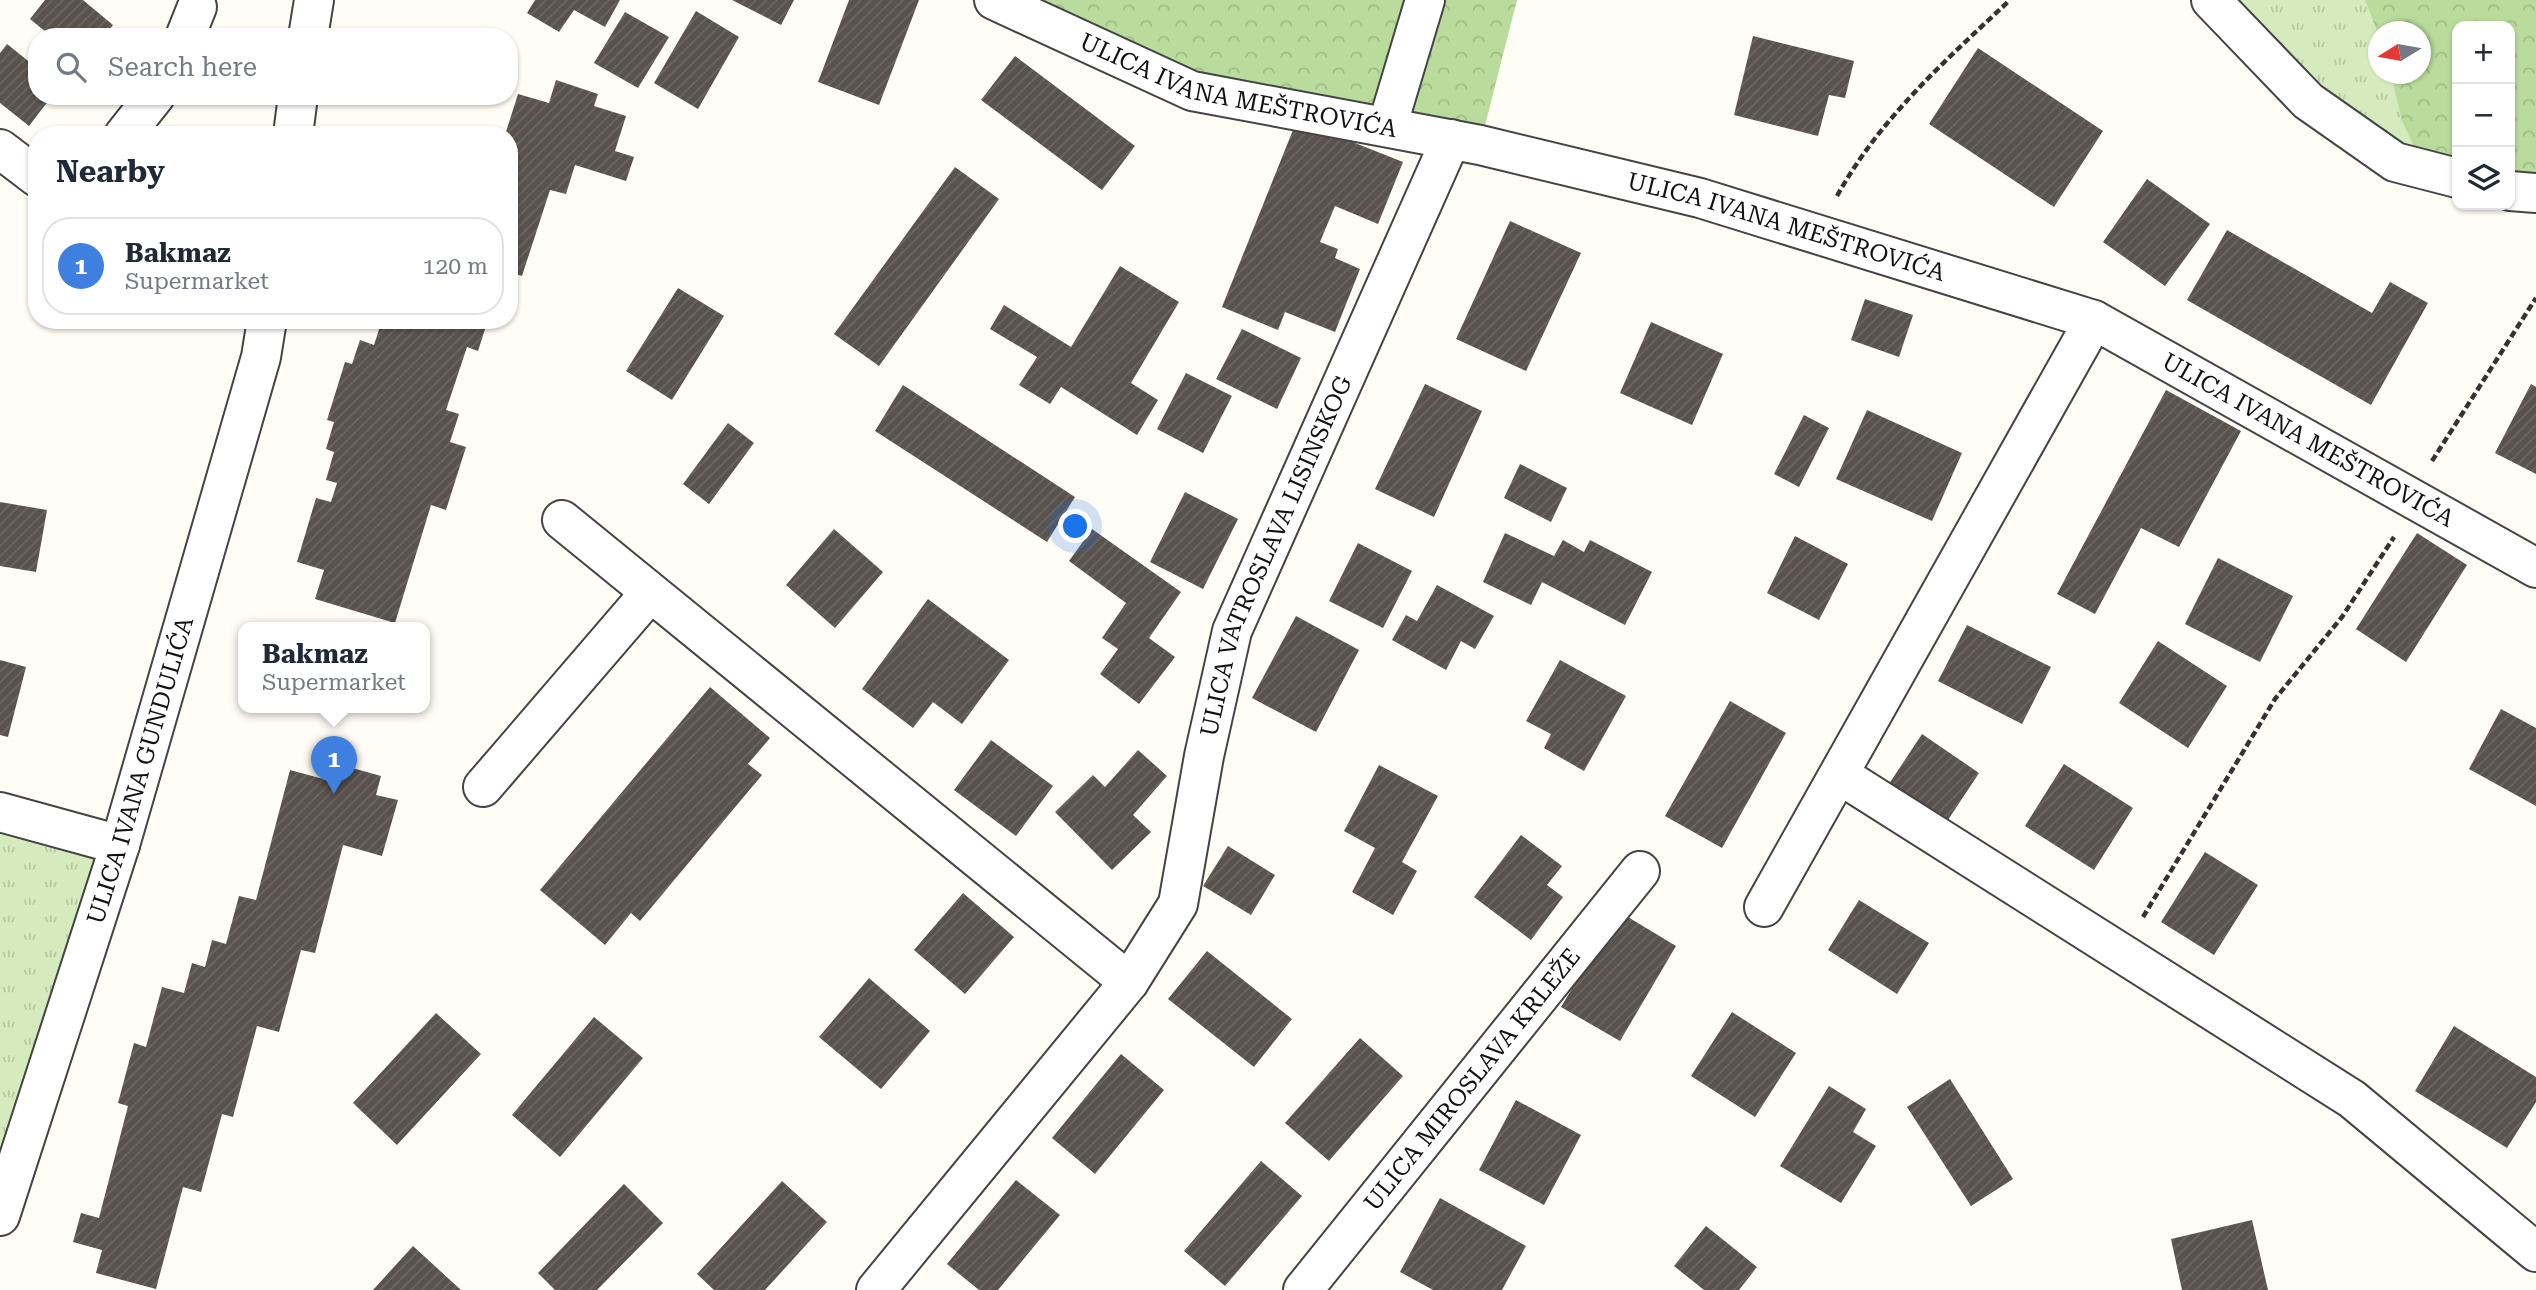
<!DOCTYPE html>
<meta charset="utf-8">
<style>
body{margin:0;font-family:"Roboto Serif",serif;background:#f2f2f3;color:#1f2937}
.controls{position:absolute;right:21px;top:21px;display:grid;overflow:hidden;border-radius:14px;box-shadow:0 2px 5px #0004}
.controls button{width:63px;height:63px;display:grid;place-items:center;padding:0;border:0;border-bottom:2px solid #e0e1e3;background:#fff;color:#1f2937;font:35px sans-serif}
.compass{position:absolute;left:2368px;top:21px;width:63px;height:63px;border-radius:50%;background:#fff;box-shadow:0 2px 5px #0004;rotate:259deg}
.you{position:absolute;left:1076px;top:527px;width:24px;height:24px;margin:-18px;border:5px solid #fff;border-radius:50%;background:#1a73e8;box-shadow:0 0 0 10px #1a73e833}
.badge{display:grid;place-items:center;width:46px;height:46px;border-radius:50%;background:#c4262e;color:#fff;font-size:23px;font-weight:700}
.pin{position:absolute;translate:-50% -58px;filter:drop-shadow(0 2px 4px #0008)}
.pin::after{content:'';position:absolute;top:37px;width:24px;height:21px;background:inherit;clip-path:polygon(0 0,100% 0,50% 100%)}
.popup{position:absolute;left:238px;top:622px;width:192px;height:91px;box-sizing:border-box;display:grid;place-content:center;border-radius:14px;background:#fff;filter:drop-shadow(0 2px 5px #0005);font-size:23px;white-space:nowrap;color:#747a83}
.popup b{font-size:26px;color:#1f2937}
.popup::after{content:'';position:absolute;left:50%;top:100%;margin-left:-14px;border:14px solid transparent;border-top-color:#fff}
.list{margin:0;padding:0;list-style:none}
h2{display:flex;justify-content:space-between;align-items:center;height:91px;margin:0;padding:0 28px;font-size:30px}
h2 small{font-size:23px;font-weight:400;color:#747a83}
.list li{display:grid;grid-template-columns:46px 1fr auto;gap:21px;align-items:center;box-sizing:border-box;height:98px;margin:0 14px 14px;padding:0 14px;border:2px solid #e0e1e3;border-radius:28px}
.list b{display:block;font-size:26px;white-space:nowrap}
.list p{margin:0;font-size:23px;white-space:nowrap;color:#747a83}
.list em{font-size:23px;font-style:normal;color:#747a83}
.icon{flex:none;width:38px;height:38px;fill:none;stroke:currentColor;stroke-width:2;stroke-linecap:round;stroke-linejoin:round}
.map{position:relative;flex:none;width:2536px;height:1290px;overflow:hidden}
.search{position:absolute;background:#fff;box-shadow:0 2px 5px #0004;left:28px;top:28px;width:490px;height:77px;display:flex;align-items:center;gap:18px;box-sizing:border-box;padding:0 24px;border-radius:28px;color:#747a83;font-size:26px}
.panel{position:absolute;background:#fff;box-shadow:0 2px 5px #0004;left:28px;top:126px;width:490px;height:203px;border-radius:28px}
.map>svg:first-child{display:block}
</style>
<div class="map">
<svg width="2536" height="1290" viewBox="0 0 2536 1290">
<defs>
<pattern id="grass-tufts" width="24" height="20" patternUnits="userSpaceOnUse" patternTransform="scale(1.75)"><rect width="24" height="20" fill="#d5ebbd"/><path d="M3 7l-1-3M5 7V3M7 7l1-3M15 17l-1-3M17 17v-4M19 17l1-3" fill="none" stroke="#b6c8a1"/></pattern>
<pattern id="forest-crowns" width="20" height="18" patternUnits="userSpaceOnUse" patternTransform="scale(1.75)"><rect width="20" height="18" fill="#b9dc9c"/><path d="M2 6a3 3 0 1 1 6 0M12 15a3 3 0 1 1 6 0" fill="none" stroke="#9ebc85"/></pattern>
<pattern id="building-hatch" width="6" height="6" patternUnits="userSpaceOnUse" patternTransform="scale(1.75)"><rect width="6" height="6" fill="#5a524d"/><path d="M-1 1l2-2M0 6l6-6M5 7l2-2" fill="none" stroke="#6d6662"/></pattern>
</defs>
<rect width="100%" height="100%" fill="#fffdf5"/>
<!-- grass -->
<path fill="url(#grass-tufts)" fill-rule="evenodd" d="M2211,0H2536L2510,26H2457V178L2395,162ZM2378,32H2420V74H2378Z
M0,812L120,845L0,1216Z"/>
<!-- forest -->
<path fill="url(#forest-crowns)" d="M994,0H1517L1480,145L1192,91Z
M2365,0H2536V193L2510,191V26H2457V178L2425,170L2402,121L2391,74H2420V32L2378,33Z"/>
<!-- building -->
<path fill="url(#building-hatch)" d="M45,0H83L113,25L104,37H52L30,19Z
M535,0H620L605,27L574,10L559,32L527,13Z
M732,0H794L781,25Z
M849,0H919L879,105L818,82Z
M696,11L739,37L698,109L654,83Z
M625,12L669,37L638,88L594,63Z
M1753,36L1854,61L1845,98L1829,95L1818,136L1734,115Z
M7,44L37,68V96H52L29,126L0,103V53Z
M1978,48L2103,131L2054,207L1929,124Z
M1015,56L1135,146L1102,190L981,100Z
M556,80L598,94L594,106L626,116L615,151L634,157L626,181L575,165L566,194L550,190L522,276L509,272V135H505L518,94L549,103Z
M1297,120L1403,162L1378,224L1335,206L1320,242L1338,249L1335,258L1360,269L1335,332L1285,312L1278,330L1222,307Z
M955,167L999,199L879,366L834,334Z
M2147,179L2210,224L2165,286L2103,242Z
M1510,221L1581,253L1526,371L1456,339Z
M2227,230L2372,313L2390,282L2428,303L2371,405L2187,300Z
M1120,266L1179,302L1131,383L1158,400L1137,435L1061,387L1050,404L1019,385L1037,357L990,329L1004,305L1071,347Z
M678,288L724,316L672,400L626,371Z
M1865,299L1913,315L1899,357L1851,340Z
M382,320H488L478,351L467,347L446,410L459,414L450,442L466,447L446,510L431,505L395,623L315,599L324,570L297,562L316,498L331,502L337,483L326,480L334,452L326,449L334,422L327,420L345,362L352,364L360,340L374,345Z
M1651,322L1723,354L1692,425L1620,393Z
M1242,329L1301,358L1277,409L1216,379Z
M1186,373L1232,396L1203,453L1157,429Z
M1425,384L1482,411L1434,517L1375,489Z
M2531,384L2536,387V474L2495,453Z
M903,385L1075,497L1047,542L875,431Z
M2166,390L2241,431L2179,547L2141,528L2095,614L2057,594Z
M1867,410L1962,453L1932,521L1836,479Z
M1804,415L1829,428L1799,487L1774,474Z
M728,423L754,443L709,504L683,484Z
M1520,464L1567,488L1551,522L1504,498Z
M1185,492L1238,519L1203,589L1150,562Z
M0,502L47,510L36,572L0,566Z
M834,529L883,572L835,628L786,585Z
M1092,529L1181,592L1149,638L1175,657L1139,704L1100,674L1118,649L1102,638L1126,603L1069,561Z
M1505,533L1554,556L1563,540L1584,552L1590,540L1652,572L1625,625L1542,582L1531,605L1483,582Z
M2417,533L2467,565L2406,662L2356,629Z
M1795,536L1848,564L1819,620L1767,593Z
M1358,543L1412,571L1383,628L1329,601Z
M2218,558L2293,596L2260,662L2185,624Z
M1437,585L1494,616L1475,649L1461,641L1446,670L1392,640L1406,615L1417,621Z
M928,599L1009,660L962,724L933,702L913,728L862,689Z
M1296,616L1359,650L1316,732L1252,698Z
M1967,625L2051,667L2022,724L1938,681Z
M2158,641L2227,686L2188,748L2119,703Z
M0,660L26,667L8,737L0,735Z
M1560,660L1626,696L1584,771L1544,748L1551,734L1526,721Z
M710,687L770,738L748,764L762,775L640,921L631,913L605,945L540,890Z
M1730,701L1786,733L1722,848L1665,816Z
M2501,709L2536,728V806L2469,769Z
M1922,734L1979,773L1944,826L1887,787Z
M991,740L1053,786L1016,836L954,790Z
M1138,750L1167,776L1133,815L1151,832L1112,870L1055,812L1093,775L1105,787Z
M331,762L381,776L376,795L398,800L382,856L343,845L315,953L301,950L279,1032L257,1026L233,1117L222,1114L201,1192L183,1187L156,1289L96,1273L102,1250L73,1242L81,1213L99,1218L128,1106L118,1103L134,1043L146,1047L162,987L184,993L192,963L205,967L212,940L226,944L239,896L256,900L290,770L327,780Z
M2064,764L2133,808L2094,870L2025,826Z
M1379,765L1438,796L1402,862L1417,871L1393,915L1352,892L1375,848L1344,831Z
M1521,835L1562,866L1547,885L1563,897L1531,940L1474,897Z
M1228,846L1275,875L1251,915L1203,886Z
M2205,852L2258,885L2214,955L2161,922Z
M963,893L1014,937L965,994L914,950Z
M1859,900L1929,943L1897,994L1828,950Z
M1618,911L1676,946L1620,1041L1561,1007Z
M1207,951L1292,1019L1254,1067L1168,999Z
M869,978L930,1031L881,1089L819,1037Z
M1732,1012L1796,1053L1755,1117L1691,1076Z
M436,1013L481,1054L397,1145L353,1103Z
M594,1017L643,1058L560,1157L512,1115Z
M2454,1026L2536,1077V1102L2507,1148L2415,1091Z
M1360,1038L1403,1076L1329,1161L1285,1123Z
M1121,1054L1164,1090L1095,1174L1052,1138Z
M1950,1079L2013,1179L1971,1206L1907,1107Z
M1829,1086L1866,1109L1853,1132L1876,1146L1841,1203L1780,1166Z
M1516,1100L1581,1135L1544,1205L1479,1170Z
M1261,1161L1302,1196L1225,1286L1184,1251Z
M1016,1180L1060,1215L998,1290H979L947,1264Z
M782,1181L827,1222L765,1290H714L697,1274Z
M624,1184L663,1223L597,1290H555L538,1273Z
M1440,1198L1526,1246L1502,1290H1433L1400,1272Z
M2252,1220L2268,1290H2182L2171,1239Z
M1706,1226L1757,1267L1739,1290H1704L1674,1266Z
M413,1246L461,1290H373Z"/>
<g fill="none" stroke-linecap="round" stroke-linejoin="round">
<!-- minor casing -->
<g stroke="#444" stroke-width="42">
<g id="minor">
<path id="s1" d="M994,0L1192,91L1480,145L1700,198L2094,320L2536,568"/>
<path d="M2211,0L2308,101L2395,162L2457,178"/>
<path d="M185,37L197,7"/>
<path d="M308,37L314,0"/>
<path d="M1387,127L1425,0"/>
<path d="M124,135L155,96"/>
<path d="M293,135L298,96"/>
<path d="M0,149L37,177"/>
<path d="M2510,191L2536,193"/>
<path d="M562,520L1129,982"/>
<path d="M1840,775L2352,1099L2536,1252"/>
<path d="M483,787L649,594"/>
<path d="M0,812L120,845"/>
<path d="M1764,907L2094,320"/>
<path id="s2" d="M0,1216L120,845L261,357L267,320"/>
<path id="s3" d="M876,1290L1129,982L1178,904L1204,756L1232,631L1451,139"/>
<path id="s4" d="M1303,1290L1640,871"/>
</g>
</g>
<!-- path -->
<path stroke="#333" stroke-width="4.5" stroke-dasharray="7 3.5" stroke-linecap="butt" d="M1837,196C1880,118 1946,60 2010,0
M2432,461L2536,298
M2143,917L2275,699L2342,617L2394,537"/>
<!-- minor -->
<use href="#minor" stroke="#fff" stroke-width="38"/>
</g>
<g text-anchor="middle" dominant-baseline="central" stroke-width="7" stroke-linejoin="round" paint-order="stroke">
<!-- street labels -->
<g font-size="24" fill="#111" stroke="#fff">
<text stroke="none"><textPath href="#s1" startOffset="261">ULICA IVANA MEŠTROVIĆA</textPath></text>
<text stroke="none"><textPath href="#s1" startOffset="828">ULICA IVANA MEŠTROVIĆA</textPath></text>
<text stroke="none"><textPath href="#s1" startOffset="1395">ULICA IVANA MEŠTROVIĆA</textPath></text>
<text stroke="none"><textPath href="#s3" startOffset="854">ULICA VATROSLAVA LISINSKOG</textPath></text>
<text stroke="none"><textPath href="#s2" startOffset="467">ULICA IVANA GUNDULIĆA</textPath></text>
<text stroke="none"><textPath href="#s4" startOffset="270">ULICA MIROSLAVA KRLEŽE</textPath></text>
</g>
</g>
</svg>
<div class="controls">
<button>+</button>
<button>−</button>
<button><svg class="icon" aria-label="layers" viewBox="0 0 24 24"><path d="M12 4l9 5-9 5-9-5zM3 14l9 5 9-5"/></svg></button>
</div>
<svg class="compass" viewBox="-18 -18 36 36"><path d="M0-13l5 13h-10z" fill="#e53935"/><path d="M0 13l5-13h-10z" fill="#747a83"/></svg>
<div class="you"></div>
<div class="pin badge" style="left:334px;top:794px;background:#3f7fe0">1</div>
<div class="popup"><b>Bakmaz</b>Supermarket</div>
<div class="search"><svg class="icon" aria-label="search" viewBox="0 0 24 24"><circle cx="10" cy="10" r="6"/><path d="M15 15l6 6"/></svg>Search here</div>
<section class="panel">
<h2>Nearby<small></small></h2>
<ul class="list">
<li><span class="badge" style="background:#3f7fe0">1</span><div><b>Bakmaz</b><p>Supermarket</p></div><em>120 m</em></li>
</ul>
</section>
</div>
